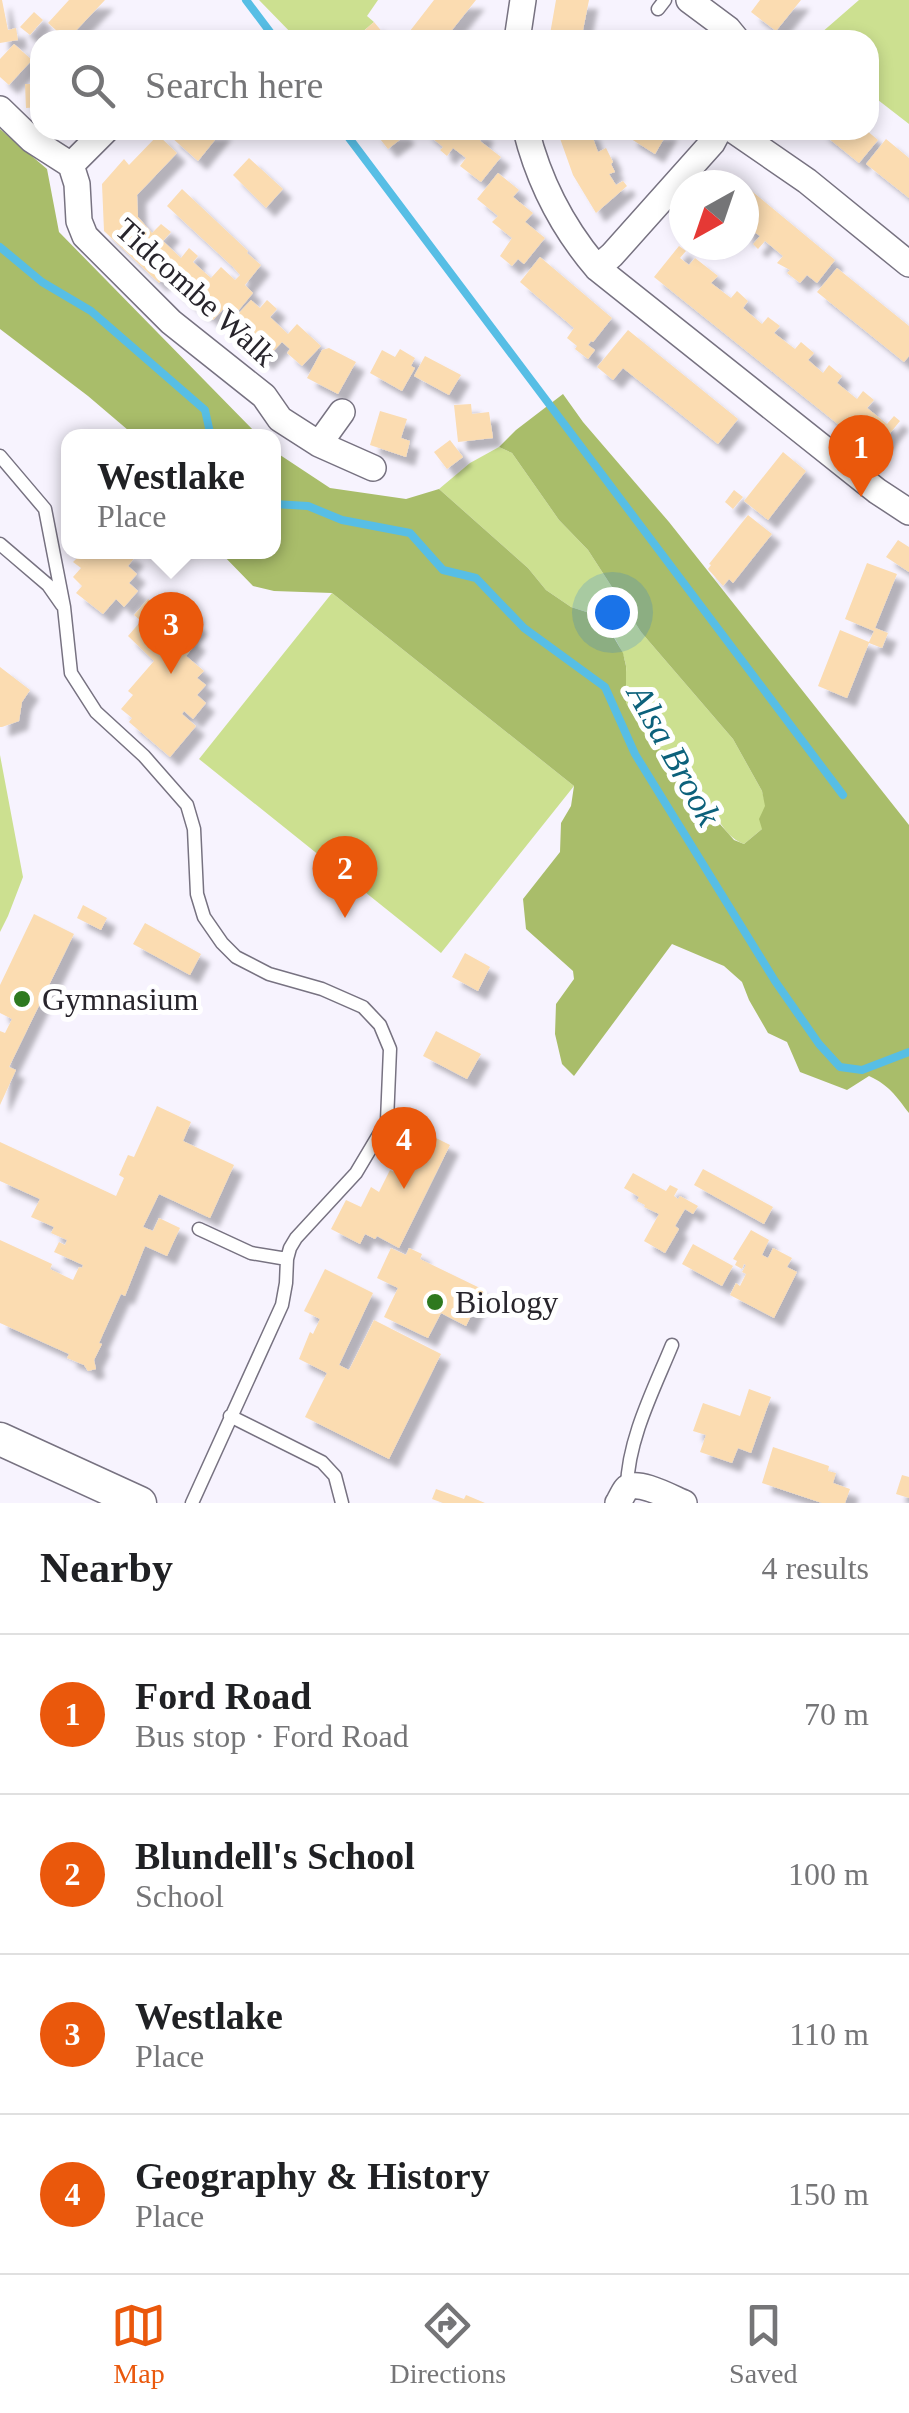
<!DOCTYPE html>
<meta charset="utf-8">
<style>
body{margin:0;font-family:Georgia,serif;background:#f2f2f2;color:#202124}
.compass{position:absolute;left:669px;top:170px;width:90px;height:90px;border-radius:50%;background:#fff;box-shadow:0 5px 15px #0003;rotate:220deg}
.you{position:absolute;left:612px;top:612px;width:35px;height:35px;margin:-25px;border:8px solid #fff;border-radius:50%;background:#1a73e8;box-shadow:0 0 0 15px #1a73e833}
.badge{display:grid;place-items:center;width:65px;height:65px;border-radius:50%;background:#ea580c;color:#fff;font-size:32px;font-weight:700}
.pin{position:absolute;translate:-50% -82px;filter:drop-shadow(0 2px 5px #0008)}
.pin::after{content:'';position:absolute;top:52px;width:35px;height:30px;background:inherit;clip-path:polygon(0 0,100% 0,50% 100%)}
.popup{position:absolute;left:61px;top:429px;width:220px;height:130px;box-sizing:border-box;display:grid;place-content:center;border-radius:20px;background:#fff;filter:drop-shadow(0 2px 8px #0005);font-size:32px;white-space:nowrap;color:#757577}
.popup b{font-size:38px;color:#202124}
.popup::after{content:'';position:absolute;left:50%;top:100%;margin-left:-20px;border:20px solid transparent;border-top-color:#fff}
.list{margin:0;padding:0;list-style:none}
h2{display:flex;justify-content:space-between;align-items:center;height:130px;margin:0;padding:0 40px;font-size:42px}
h2 small{font-size:32px;font-weight:400;color:#757577}
.list li{display:grid;grid-template-columns:65px 1fr auto;gap:30px;align-items:center;box-sizing:border-box;height:160px;padding:0 40px;border-top:2px solid #e0e0e0}
.list b{display:block;font-size:38px;white-space:nowrap}
.list p{margin:0;font-size:32px;white-space:nowrap;color:#757577}
.list em{font-size:32px;font-style:normal;color:#757577}
.icon{flex:none;width:55px;height:55px;fill:none;stroke:currentColor;stroke-width:2;stroke-linecap:round;stroke-linejoin:round}
.map{position:relative;flex:none;width:909px;height:1503px;overflow:hidden}
.search{position:absolute;background:#fff;box-shadow:0 5px 15px #0003;left:30px;right:30px;top:30px;height:110px;display:flex;align-items:center;gap:25px;box-sizing:border-box;padding:0 35px;border-radius:30px;color:#757577;font-size:38px}
.sheet{height:770px;background:#fff}
nav{display:flex;justify-content:space-around;align-items:center;box-sizing:border-box;height:140px;border-top:2px solid #e0e0e0;background:#fff;font-size:28px;color:#757577}
nav a{display:grid;justify-items:center;gap:5px}
nav .on{color:#ea580c}
.map>svg:first-child{display:block}
</style>
<div class="map">
<svg width="909" height="1503" viewBox="0 0 909 1503">
<defs>
<filter id="shadow"><feDropShadow dx="9" dy="9" stdDeviation="2.5" flood-color="#0004"/></filter>
</defs>
<rect width="100%" height="100%" fill="#f7f3fe"/>
<!-- green -->
<path fill="#cce090" d="M259,0H378L367,16L374,22L353,40H298Z
M859,0H909V124L869,93V40H813Z
M499,447L512,453L559,520L588,550L641,632L733,739L762,791L766,806L762,829L744,844C719,834 717,810 702,791C678,761 640,742 626,704C622,692 627,678 626,666C624,649 610,632 602,617L571,607L546,590L528,568L439,489L470,463Z
M332,593L574,786L441,953L199,759Z
M0,755L23,877L8,916L0,932Z"/>
<!-- forest -->
<path fill="#a9bd6a" d="M0,129L47,169L59,232L259,436H135L88,396L0,329Z
M563,394L583,422L669,522L909,825V1113C896,1096 889,1085 869,1076L847,1090L800,1072L787,1042L768,1033L749,1000L742,982L724,966L672,944L574,1076L562,1064L555,1034L556,1004L574,979L573,971L526,929L523,899L560,852L561,823L571,806L574,786L332,593L274,591L253,586L220,552H274V451L330,488L406,499L439,489L528,568L546,590L571,607L602,617L623,653L626,666V703L646,736L706,796L719,823L734,840L744,844L762,829L759,819L765,806L762,791L733,739L641,632L588,550L559,520L512,453L499,447L516,430Z"/>
<g fill="none" stroke-linecap="round" stroke-linejoin="round">
<!-- stream -->
<path stroke="#57bee5" stroke-width="8" d="M246,0L276,40
M343,130L843,795
M0,247L42,282L91,311L205,410L211,437
M274,504L308,506L342,520L410,533L443,570L476,578L524,628L605,687L635,754L775,981L819,1044L840,1067L862,1070L909,1052"/>
</g>
<!-- building -->
<path fill="#fbdcb1" filter="url(#shadow)" d="M0,0H2L8,30L16,28L18,40L0,43Z
M69,0H105L67,40L48,23Z
M434,0H476L444,40H403Z
M556,0H589L581,40H549Z
M760,0H801L776,31L751,12Z
M34,12L43,20L30,35L20,27Z
M374,22L389,40H359L357,37Z
M14,44L32,60L9,85L0,77V59Z
M25,84H40V107L26,108Z
M177,130H223L198,161L171,137Z
M373,130H401L406,135L388,149Z
M422,130H480L485,134L480,141L501,157L481,182L460,166L466,158L453,148L447,156L440,150L443,147Z
M557,130H590L598,152L606,148L613,162L611,164L615,172L609,174L616,185L623,181L627,186L596,213L573,175Z
M632,130H669L655,154L628,137Z
M818,130H866L878,140L859,163Z
M158,135L177,153L137,195L138,217L152,233L161,224L171,232L163,241L181,258L189,248L198,256L193,262L211,278L221,267L235,280L240,275L233,267L167,206L182,189L248,251L247,253L261,265L245,285L253,293L238,311L229,303L213,320L201,310L200,312L171,286L182,273L174,266L159,283L104,231L102,184L124,159L129,165Z
M886,139L909,158V198L866,164Z
M249,158L283,189L266,208L233,175Z
M498,173L519,190L513,197L533,213L525,222L545,238L524,264L518,259L512,266L500,256L512,238L492,222L498,216L477,199Z
M731,174L835,260L817,283L807,275L800,283L787,273L790,270L777,263L783,256L765,241L758,249L753,244L760,236L751,230L744,239V185H721Z
M679,246L686,251L680,258L689,265L695,258L718,276L711,283L731,298L737,291L748,301L743,308L762,324L768,317L780,326L774,333L795,349L801,342L814,353L808,360L815,366L823,373L829,365L842,376L837,383L857,399L863,391L874,400L867,408L887,424L894,416L900,421L874,453L654,277Z
M540,257L612,318L593,342L591,341L588,345L595,350L588,359L575,349L577,346L567,338L574,328L520,282Z
M837,268L909,326V356L904,362L817,292Z
M251,300L260,308L267,300L277,309L270,317L288,334L297,324L321,346L302,366L287,353L290,349L282,342L264,361L226,327Z
M628,330L738,419L718,444L623,368L613,380L597,367Z
M329,348L356,362L338,394L307,378L322,350Z
M400,349L415,358L411,366L415,368L402,391L370,373L382,350L395,357Z
M425,356L461,375L449,395L414,376Z
M471,404L472,414L489,412L493,438L458,442L454,405Z
M380,411L407,419L401,438L410,441L406,457L370,445Z
M450,440L463,457L447,469L434,452Z
M783,452L806,471L768,520L744,501Z
M734,490L743,497L733,509L725,502Z
M748,515L772,534L733,583L729,579L723,586L708,569L711,565L709,564Z
M898,540L909,547V572L886,557Z
M83,552H128L135,557L128,566L137,574L129,583L138,591L124,607L116,599L103,614L76,593L82,586L73,577L81,568L73,562Z
M867,563L897,574L875,628L888,633L882,648L869,643L847,698L818,686L840,630L869,642L874,631L845,619Z
M164,596L173,604L177,598L195,613L190,618L199,625L189,636L197,642L186,656L204,671L197,678L206,685L197,695L206,703L193,719L184,711L182,714L196,726L170,757L129,722L132,718L121,709L133,695L128,691L154,661L128,636L141,621L134,615L148,599L156,605Z
M0,667L30,690L22,702L19,721L2,727H0Z
M83,905L107,918L101,930L77,918Z
M34,914L74,934L9,1067L16,1070L0,1105V1031L5,1033L12,1019L0,1013V985Z
M145,923L201,954L190,975L133,944Z
M465,953L490,967L478,991L452,977Z
M436,1031L481,1054L467,1079L423,1056Z
M157,1106L191,1122L183,1141L234,1165L210,1218L159,1194L143,1227L153,1231L159,1218L180,1228L167,1256L145,1246L125,1296L121,1294L99,1343L102,1344L94,1360L96,1369L88,1371L84,1365L67,1358L69,1354L0,1323V1240L52,1264L50,1269L73,1280L79,1267L82,1268L83,1265L54,1252L59,1242L65,1245L67,1240L51,1233L54,1227L31,1217L40,1199L0,1181V1142L116,1196L124,1178L119,1175L128,1155L134,1157Z
M422,1131L450,1145L399,1248L377,1236L375,1239L365,1234L360,1244L331,1229L346,1200L361,1207L371,1187L379,1192L390,1170L401,1175Z
M703,1169L773,1207L764,1224L694,1185Z
M633,1173L666,1191L670,1185L678,1189L674,1196L678,1199L680,1196L698,1206L693,1214L685,1209L675,1226L679,1229L665,1253L644,1241L659,1214L644,1207L645,1205L637,1201L639,1197L624,1188Z
M751,1230L769,1240L762,1255L768,1258L773,1248L792,1258L787,1267L797,1272L774,1318L730,1295L736,1283L740,1286L746,1274L742,1272L746,1265L744,1264L742,1269L735,1265L737,1261L733,1259Z
M693,1244L733,1266L722,1286L682,1264Z
M391,1248L406,1255L409,1248L422,1254L420,1259L484,1290L466,1326L441,1313L428,1338L384,1317L398,1288L377,1278Z
M325,1269L373,1293L339,1365L349,1370L374,1320L441,1354L389,1459L305,1417L327,1373L299,1359L310,1332L313,1334L320,1319L304,1311Z
M749,1389L771,1397L751,1453L738,1448L732,1463L700,1452L706,1435L693,1431L703,1403L740,1416Z
M773,1447L829,1466L828,1471L836,1473L833,1483L850,1489L845,1503H822L762,1483Z
M902,1475L909,1477V1498L896,1494Z
M436,1489L464,1499L466,1495L485,1503H443L432,1499Z"/>
<g fill="none" stroke-linecap="round" stroke-linejoin="round">
<!-- service casing -->
<g stroke="#777281" stroke-width="15">
<path id="service" d="M658,9L665,0
M0,456L45,509L64,607L71,673L96,712L144,756L187,805L194,829L197,894L204,917L222,943L236,957L269,974L322,989L363,1007L380,1025L390,1049L387,1121L356,1173L296,1238L290,1248L287,1259L286,1283L282,1305L192,1503
M0,544L48,585L62,605
M199,1229L251,1253L287,1259
M230,1416L322,1462L335,1476L342,1503
M627,1487C628,1439 654,1389 672,1345"/>
</g>
<!-- minor casing -->
<g stroke="#777281" stroke-width="28">
<path id="minor" d="M689,0L728,29L737,40
M517,40L523,0
M0,109L32,140L71,165L77,184L79,221L85,236L171,322L264,396L280,419L319,444L342,412
M526,130C539,182 562,227 597,268L877,491L909,512
M733,130L807,181L909,264
M71,165L106,130
M597,268L612,255L712,143L719,130
M319,444L373,468
M618,1503C619,1502 625,1489 627,1488C637,1479 672,1498 684,1503"/>
</g>
<!-- tertiary casing -->
<g stroke="#777281" stroke-width="35">
<path id="tertiary" d="M0,1439L140,1503"/>
</g>
<!-- service -->
<use href="#service" stroke="#fff" stroke-width="12"/>
<!-- minor -->
<use href="#minor" stroke="#fff" stroke-width="25"/>
<!-- tertiary -->
<use href="#tertiary" stroke="#fff" stroke-width="32"/>
</g>
<!-- markers -->
<g fill="#2e791f" stroke="#fff" stroke-width="4">
<circle cx="22" cy="999" r="10"/>
<circle cx="435" cy="1302" r="10"/>
</g>
<g text-anchor="middle" dominant-baseline="central" stroke-width="10" stroke-linejoin="round" paint-order="stroke">
<!-- street labels -->
<g font-size="32" fill="#28252c" stroke="#fff">
<text transform="translate(196 292) rotate(42)">Tidcombe Walk</text>
</g>
<!-- poi labels -->
<g font-size="32" fill="#28252c" stroke="#fff" text-anchor="start">
<text x="42" y="999">Gymnasium</text>
<text x="455" y="1302">Biology</text>
</g>
<!-- water labels -->
<g font-size="35" font-style="italic" fill="#0c617b" stroke="#fff">
<text transform="translate(674 755) rotate(61)">Alsa Brook</text>
</g>
</g>
</svg>
<svg class="compass" viewBox="-18 -18 36 36"><path d="M0-13l5 13h-10z" fill="#e53935"/><path d="M0 13l5-13h-10z" fill="#757577"/></svg>
<div class="you"></div>
<div class="pin badge" style="left:861px;top:497px">1</div>
<div class="pin badge" style="left:345px;top:918px">2</div>
<div class="pin badge" style="left:171px;top:674px">3</div>
<div class="popup"><b>Westlake</b>Place</div>
<div class="pin badge" style="left:404px;top:1189px">4</div>
<div class="search"><svg class="icon" aria-label="search" viewBox="0 0 24 24"><circle cx="10" cy="10" r="6"/><path d="M15 15l6 6"/></svg>Search here</div>
</div>
<section class="sheet">
<h2>Nearby<small>4 results</small></h2>
<ul class="list">
<li><span class="badge">1</span><div><b>Ford Road</b><p>Bus stop · Ford Road</p></div><em>70 m</em></li>
<li><span class="badge">2</span><div><b>Blundell's School</b><p>School</p></div><em>100 m</em></li>
<li><span class="badge">3</span><div><b>Westlake</b><p>Place</p></div><em>110 m</em></li>
<li><span class="badge">4</span><div><b>Geography &amp; History</b><p>Place</p></div><em>150 m</em></li>
</ul>
</section>
<nav>
<a class="on"><svg class="icon" aria-label="map" viewBox="0 0 24 24"><path d="M3 6l6-2 6 2 6-2v14l-6 2-6-2-6 2zM9 4v14M15 6v14"/></svg>Map</a>
<a><svg class="icon" aria-label="directions" viewBox="0 0 24 24"><path d="M12 3l9 9-9 9-9-9zM9 14v-3h6M13 9l2 2-2 2"/></svg>Directions</a>
<a><svg class="icon" aria-label="saved" viewBox="0 0 24 24"><path d="M7 4h10v16l-5-4-5 4z"/></svg>Saved</a>
</nav>
